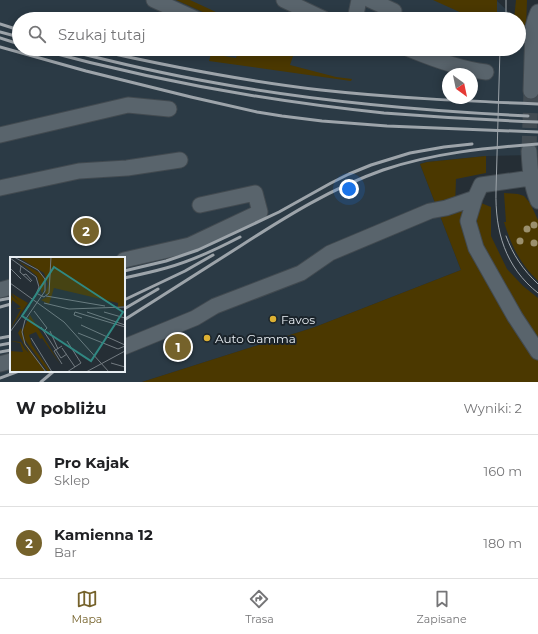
<!DOCTYPE html>
<html lang="pl">
<meta charset="utf-8">
<style>
body{margin:0;font-family:Montserrat,sans-serif;background:#f6f6f6;color:#202124}
.compass{position:absolute;left:442px;top:68px;width:36px;height:36px;border-radius:50%;background:#fff;box-shadow:0 2px 10px #0003;rotate:147deg}
.you{position:absolute;left:349px;top:189px;width:14px;height:14px;margin:-10px;border:3px solid #fff;border-radius:50%;background:#1a73e8;box-shadow:0 0 0 6px #1a73e833}
.badge{display:grid;place-items:center;width:26px;height:26px;border-radius:50%;background:#75622b;color:#fff;font-size:13px;font-weight:700}
.pin{position:absolute;translate:-50% -50%;border:2px solid #fff;box-shadow:0 1px 4px #0006}
.list{margin:0;padding:0;list-style:none}
h2{display:flex;justify-content:space-between;align-items:center;height:52px;margin:0;padding:0 16px;font-size:17px}
h2 small{font-size:13px;font-weight:400;color:#757577}
.list li{display:grid;grid-template-columns:26px 1fr auto;gap:12px;align-items:center;box-sizing:border-box;height:72px;padding:0 16px;border-top:1px solid #e0e0e0}
.list b{display:block;font-size:15px;white-space:nowrap}
.list p{margin:0;font-size:13px;white-space:nowrap;color:#757577}
.list em{font-size:13px;font-style:normal;color:#757577}
.icon{flex:none;width:22px;height:22px;fill:none;stroke:currentColor;stroke-width:2;stroke-linecap:round;stroke-linejoin:round}
.map{position:relative;flex:none;width:538px;height:382px;overflow:hidden}
.search{position:absolute;background:#fff;box-shadow:0 2px 10px #0003;left:12px;right:12px;top:12px;height:44px;display:flex;align-items:center;gap:10px;box-sizing:border-box;padding:0 14px;border-radius:22px;color:#757577;font-size:15px}
.sheet{height:196px;background:#fff}
nav{display:flex;justify-content:space-around;align-items:center;box-sizing:border-box;height:56px;border-top:1px solid #e0e0e0;background:#fff;font-size:11px;color:#757577}
nav a{display:grid;justify-items:center;gap:2px}
nav .on{color:#75622b}
.map>svg:first-child{display:block}
</style>
<div class="map">
<svg width="538" height="382" viewBox="0 0 538 382">
<rect width="100%" height="100%" fill="#252e35"/>
<!-- built -->
<path fill="#2b3a45" fill-rule="evenodd" d="M0,0H496L516,19H19V49H519V22L538,35V155L486,156L427,162L420,164L461,270L315,327L142,382H0ZM448,74H472V98H448ZM11,258H124V371H11Z"/>
<!-- green -->
<path fill="#4b3800" d="M176,0H190L231,19H213L214,17Z
M433,0H497V19H475Z
M516,0H527L526,29L519,25V19H514Z
M239,49H294L295,50L290,65L336,77L352,79L351,81L209,61L211,54L236,58Z
M486,156V173L456,179L455,205L481,203L491,207V236L507,269L523,286L538,298V382H142L315,327L461,270L420,164L427,162Z
M504,193L518,194L524,196L530,203L538,220V281C520,264 511,245 504,222H506Z"/>
<g fill="none" stroke-linecap="round" stroke-linejoin="round">
<!-- minor-tunnel -->
<path stroke="#424b52" stroke-width="15" stroke-dasharray="15 8" stroke-linecap="butt" d="M529,151L531,91"/>
<!-- minor casing -->
<g stroke="#424a50" stroke-width="17">
<path id="minor" d="M154,0L196,19
M284,0L324,19
M370,0L394,11
M355,19L359,0
M409,49C433,59 460,69 486,72
M531,91L533,27L535,20L538,12
M0,135L128,105L169,109
M529,151C530,168 531,185 538,201
M538,177L481,185L475,198L468,221L476,248L515,317L538,352
M0,188L79,171L127,168L180,160
M124,260L190,245L260,212L255,193L200,205
M0,290L11,287
M124,347L195,318L215,306L301,273L330,253L430,211L446,208L475,198
M0,364L11,361"/>
</g>
<!-- minor -->
<use href="#minor" stroke="#59646c" stroke-width="15"/>
<!-- tram -->
<path stroke="#9da4aa" stroke-width="1" d="M506,19V0
M500,49L496,191C495,231 505,267 538,293
M506,236C513,255 523,270 538,284"/>
<!-- rail -->
<path stroke="#9da4aa" stroke-width="3" d="M0,24L19,30
M0,32L19,37
M0,38L19,44
M0,47L86,71L191,97L257,112L282,116L322,121L387,126L538,132
M38,49C151,80 267,101 384,113C435,117 487,120 538,122
M63,49C113,62 164,74 216,83C319,102 423,111 528,116
M92,49C167,66 244,81 321,90C393,98 465,101 538,104
M124,271L166,261L198,250L279,212L331,183L349,174L371,165L410,153L444,147L472,144
M124,278C138,275 152,272 166,268C192,261 217,249 240,237
M0,300L11,298
M124,300L185,271L213,255
M0,307L11,304
M124,309L158,289
M124,320C163,295 202,270 242,245C287,216 332,188 383,170C433,153 485,148 538,144
M0,338L11,336
M0,345L11,343
M0,352L11,350
M0,378L19,371
M41,382L54,371"/>
</g>
<!-- trees -->
<g fill="#9b906e">
<circle cx="534" cy="225" r="3.5"/>
<circle cx="527" cy="229" r="3.5"/>
<circle cx="520" cy="241" r="3.5"/>
<circle cx="534" cy="243" r="3.5"/>
</g>
<!-- markers -->
<g fill="#ddb133" stroke="#1b242b" stroke-width="1.5">
<circle cx="273" cy="319" r="4"/>
<circle cx="207" cy="338" r="4"/>
</g>
<g text-anchor="middle" dominant-baseline="central" stroke-width="4" stroke-linejoin="round" paint-order="stroke">
<!-- poi labels -->
<g font-size="12" fill="#e8eef3" stroke="#1b242b" text-anchor="start">
<text x="281" y="319">Favos</text>
<text x="215" y="338">Auto Gamma</text>
</g>
</g>
<!-- overview -->
<g transform="translate(10 257)">
<rect width="115" height="115" fill="#252e35"/>
<path d="M8,0H115V49L108,50V46L44,31L39,47L31,43L39,39L35,36L38,27L34,16ZM8,4L32,17L36,27L32,37L27,19ZM1,36L18,46L0,72L11,52H6L11,50L2,43L0,54V37L9,45ZM20,58L50,107L32,81L30,82L26,75L19,78L22,88L41,115H38L15,83L13,73ZM11,71L15,86L36,115H0V94L13,95L10,86L0,84L11,85L15,92L19,96L8,76Z" fill="#4b3800"/>
<path fill="none" stroke="#737b81" stroke-width="1" d="M4,0L28,13L35,22V34L15,63L12,75L15,87L36,115M0,1L26,20L29,30L25,40M11,9L10,15L21,25M0,11L11,22M13,18L16,17L22,24M0,26L54,65L99,115M26,36L34,40L39,36L41,0M36,39L95,49M34,46L59,52L115,50M24,54L37,71L34,74M77,55L115,68M94,55L115,61M72,61L64,58L65,55L115,70M71,68L115,88M31,70L51,101L57,97M40,74L48,92M0,75L20,48M68,76L108,92L115,89M21,81L42,115M57,84L71,106L57,115M52,89L44,94L52,107M52,91L65,110M101,106L115,110M76,115L115,94"/>
<path fill="#308882" fill-opacity="0.15" stroke="#308882" stroke-width="2" d="M44,10L113,55L81,104L12,59Z"/>
<rect width="115" height="115" fill="none" stroke="#e8eef3" stroke-width="2"/>
</g>
</svg>
<svg class="compass" viewBox="-18 -18 36 36"><path d="M0-13l5 13h-10z" fill="#e53935"/><path d="M0 13l5-13h-10z" fill="#757577"/></svg>
<div class="you"></div>
<div class="pin badge" style="left:178px;top:347px">1</div>
<div class="pin badge" style="left:86px;top:231px">2</div>
<div class="search"><svg class="icon" aria-label="search" viewBox="0 0 24 24"><circle cx="10" cy="10" r="6"/><path d="M15 15l6 6"/></svg>Szukaj tutaj</div>
</div>
<section class="sheet">
<h2>W pobliżu<small>Wyniki: 2</small></h2>
<ul class="list">
<li><span class="badge">1</span><div><b>Pro Kajak</b><p>Sklep</p></div><em>160 m</em></li>
<li><span class="badge">2</span><div><b>Kamienna 12</b><p>Bar</p></div><em>180 m</em></li>
</ul>
</section>
<nav>
<a class="on"><svg class="icon" aria-label="map" viewBox="0 0 24 24"><path d="M3 6l6-2 6 2 6-2v14l-6 2-6-2-6 2zM9 4v14M15 6v14"/></svg>Mapa</a>
<a><svg class="icon" aria-label="directions" viewBox="0 0 24 24"><path d="M12 3l9 9-9 9-9-9zM9 14v-3h6M13 9l2 2-2 2"/></svg>Trasa</a>
<a><svg class="icon" aria-label="saved" viewBox="0 0 24 24"><path d="M7 4h10v16l-5-4-5 4z"/></svg>Zapisane</a>
</nav>
